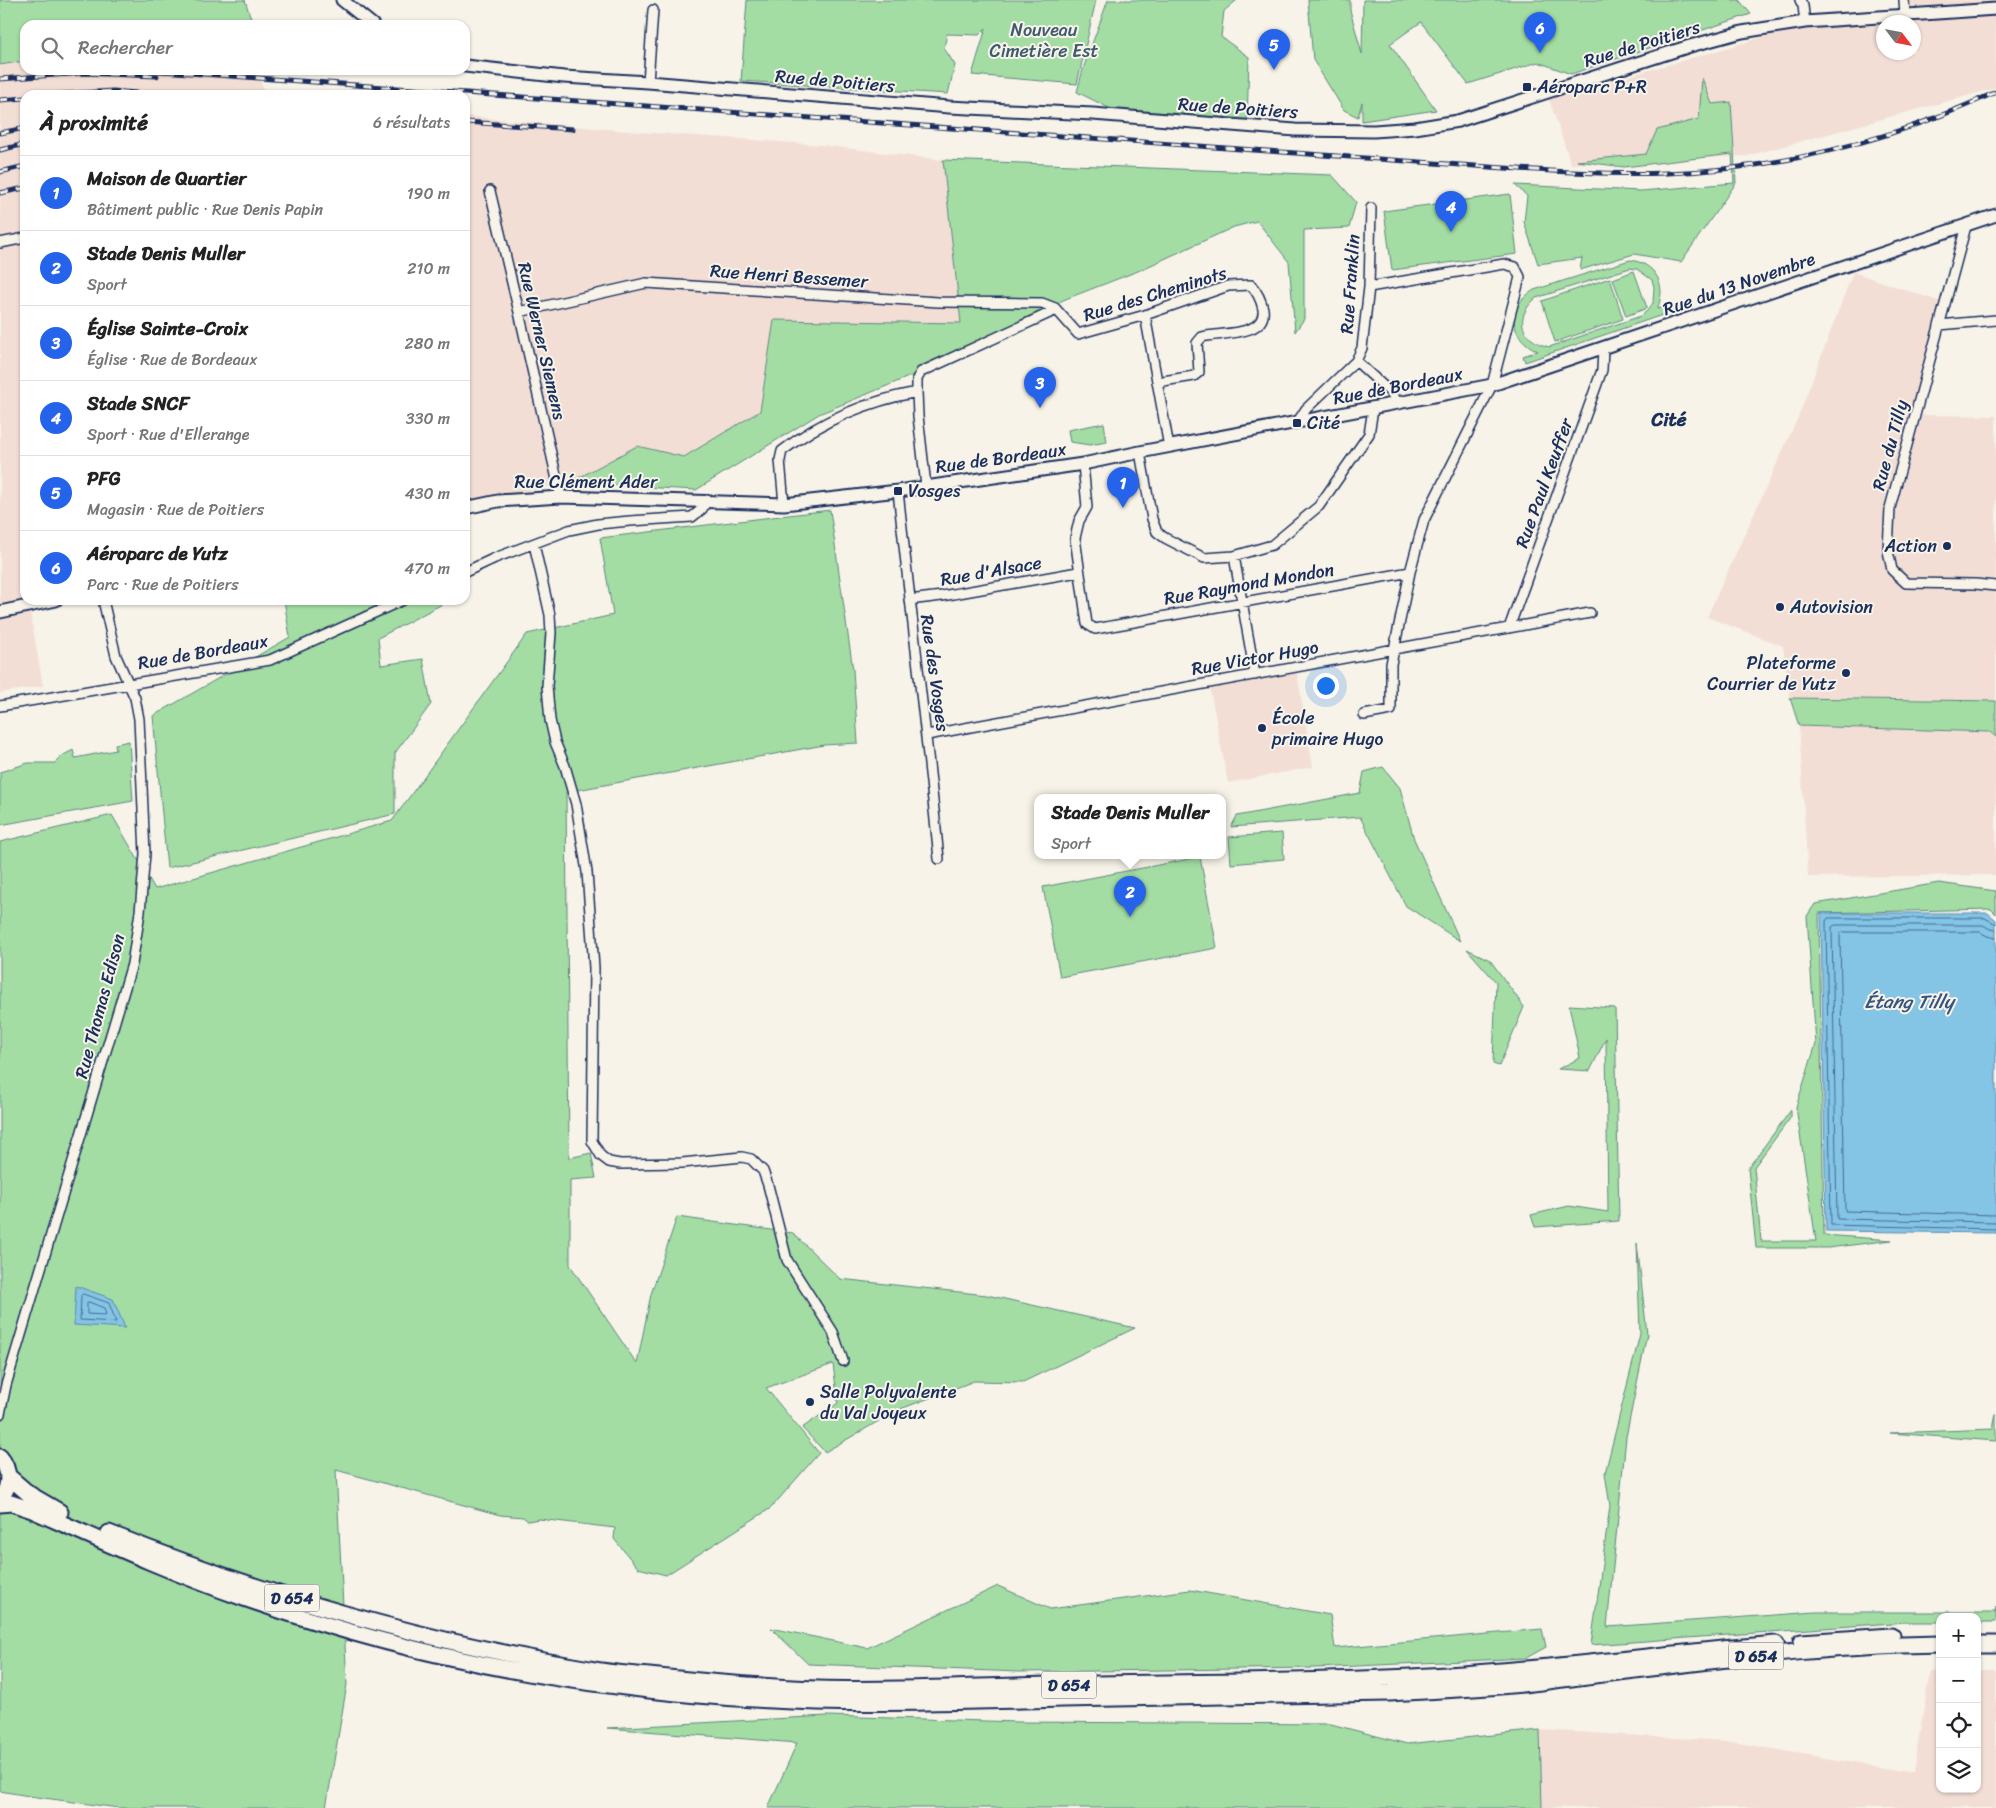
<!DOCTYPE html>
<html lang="fr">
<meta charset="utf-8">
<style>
body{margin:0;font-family:Sriracha,sans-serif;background:#f6f6f6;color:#222}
.controls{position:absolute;right:15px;bottom:15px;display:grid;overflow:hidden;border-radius:10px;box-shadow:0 1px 4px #0004}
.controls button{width:45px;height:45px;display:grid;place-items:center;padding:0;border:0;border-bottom:1px solid #e0e0e0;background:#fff;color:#222;font:25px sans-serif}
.compass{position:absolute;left:1876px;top:15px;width:45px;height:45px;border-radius:50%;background:#fff;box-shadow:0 1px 4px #0004;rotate:122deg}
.you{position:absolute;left:1325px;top:685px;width:18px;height:18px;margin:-12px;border:4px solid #fff;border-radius:50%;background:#1a73e8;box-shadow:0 0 0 8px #1a73e833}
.badge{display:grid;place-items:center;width:32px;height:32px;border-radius:50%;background:#2563eb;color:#fff;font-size:16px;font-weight:700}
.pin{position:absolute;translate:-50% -41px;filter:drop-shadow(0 1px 2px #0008)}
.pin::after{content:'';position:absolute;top:26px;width:18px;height:15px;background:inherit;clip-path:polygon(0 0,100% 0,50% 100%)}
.popup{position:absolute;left:1034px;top:794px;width:192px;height:65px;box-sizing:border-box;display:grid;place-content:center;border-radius:10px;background:#fff;filter:drop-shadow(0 1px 4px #0005);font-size:16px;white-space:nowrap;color:#767676}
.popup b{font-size:19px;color:#222}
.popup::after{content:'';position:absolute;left:50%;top:100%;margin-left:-10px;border:10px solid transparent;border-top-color:#fff}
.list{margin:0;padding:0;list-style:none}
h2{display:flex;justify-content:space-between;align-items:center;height:65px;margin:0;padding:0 20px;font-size:21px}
h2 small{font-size:16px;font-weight:400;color:#767676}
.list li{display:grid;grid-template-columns:32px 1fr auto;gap:15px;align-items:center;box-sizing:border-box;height:75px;padding:0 20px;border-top:1px solid #e0e0e0}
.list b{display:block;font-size:19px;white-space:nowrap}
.list p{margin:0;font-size:16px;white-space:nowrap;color:#767676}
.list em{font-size:16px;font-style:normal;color:#767676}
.icon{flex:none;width:28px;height:28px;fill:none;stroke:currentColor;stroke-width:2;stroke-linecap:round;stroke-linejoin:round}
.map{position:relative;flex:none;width:1996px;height:1808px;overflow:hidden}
.search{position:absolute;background:#fff;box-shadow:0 1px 4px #0004;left:20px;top:20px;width:450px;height:55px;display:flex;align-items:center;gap:12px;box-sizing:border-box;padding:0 18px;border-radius:15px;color:#767676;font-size:19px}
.panel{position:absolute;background:#fff;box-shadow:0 1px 4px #0004;left:20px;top:90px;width:450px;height:515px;border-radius:15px}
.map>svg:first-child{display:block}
</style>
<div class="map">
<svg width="1996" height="1808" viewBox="0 0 1996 1808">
<rect width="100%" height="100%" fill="#f7f3e8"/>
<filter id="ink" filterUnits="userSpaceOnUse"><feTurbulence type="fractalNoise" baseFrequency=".02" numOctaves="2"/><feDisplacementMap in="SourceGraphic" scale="10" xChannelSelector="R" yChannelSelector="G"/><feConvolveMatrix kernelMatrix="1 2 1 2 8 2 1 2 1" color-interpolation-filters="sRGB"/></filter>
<g filter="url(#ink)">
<!-- built -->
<path fill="#f2ded5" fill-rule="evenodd" d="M1904,0H1996V88L1747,156L1571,164L1549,99L1771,35L1904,12ZM1884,22H1914V52H1884Z
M25,61V70H256L266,95H25V600H28L43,686L0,693V66Z
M465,116L627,131L820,145L943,160L962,323L774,320L760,411L684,457L637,446L568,483L465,503Z
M1853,272L1944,303L1913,415L1996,416V701L1790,698L1783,646L1707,617L1799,415Z
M1297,673L1313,767L1228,783L1210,689Z
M1799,726L1990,732L1996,737V875L1808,877Z
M1977,1670H1996V1808H1542L1540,1730L1726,1741L1913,1773L1930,1672L1940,1671V1789H1977Z"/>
<!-- green -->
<path fill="#a3dda3" stroke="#5f8680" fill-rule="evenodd" d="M0,0H245L253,25H25V61L0,65Z
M747,0H1096L1077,84L972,75L986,28L979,35L947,34L944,48L955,65L948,94L741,81Z
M1108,0H1237L1224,11L1221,37L1249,57L1247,124L1123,115L1077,92L1083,69Z
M1308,0H1350V10L1362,54L1363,0H1739L1751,14L1571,74L1538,62L1468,84L1421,22L1390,44L1436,110L1362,121V102L1358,117L1344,110L1313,60Z
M1702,78L1712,104L1731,102L1736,183L1681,262L1634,254L1580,270L1582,258L1538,264L1524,222L1527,196L1515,185L1641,191L1734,183L1732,154L1624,167L1577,161L1646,154L1657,130L1699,119Z
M943,160L1332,175L1356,202L1349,228L1304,230V319L1295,332L1289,262L1257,221L1234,227L1138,271L1063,300L1048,310L952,359L819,414L696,490L569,483L637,446L684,457L760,411L774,320L961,323Z
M1510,194L1517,254L1392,270L1384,211Z
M1630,260C1655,263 1668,285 1657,309L1672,304L1674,311L1525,362L1523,356L1538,351C1508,337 1506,307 1534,290ZM1630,268L1637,269L1652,280L1654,287L1653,303L1647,311L1641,316L1549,347C1521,340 1513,318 1536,298Z
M1634,271L1647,308L1626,316L1613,279Z
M1610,278L1623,319L1555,342L1542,301Z
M1104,423L1107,442L1090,445L1070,442L1068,430Z
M830,510L853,670L858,743L824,745L566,792L569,1158L591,1153L596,1178L570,1180V1265L637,1364L651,1294L677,1217L793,1233L840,1279L987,1295L1135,1328L1023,1382L974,1381L898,1410L825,1452L802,1428L838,1403L833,1364L766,1388L819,1453L771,1508L666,1575L638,1568L614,1539L615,1528L539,1519L528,1521L523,1517L500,1515L336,1470L347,1684L326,1808H119L29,1796L0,1791V842L112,815L155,889L392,821L527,634L613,615L600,538Z
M284,600H450L378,638L381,665L423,659L431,704L395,753V814L167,868L153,716L290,637Z
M1790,698L1996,701V737L1990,732L1799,726Z
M129,741L133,801L0,825V772L28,763H55L62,756L73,750L75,758L116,750L115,744Z
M1383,767L1400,788L1414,839L1460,941L1406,906L1360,817L1231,827L1237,816L1360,793L1364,772Z
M1282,833L1284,859L1231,864L1229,837Z
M1200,857L1217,948L1060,977L1043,887Z
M1939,883L1996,891V914L1991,909L1819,913L1824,1235L1892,1240L1828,1248H1756L1748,1168L1791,1110V1117L1754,1167L1761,1241H1816L1796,1107L1816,1044L1807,916L1815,904Z
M1467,949L1490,960L1524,1007L1499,1066L1493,1064L1496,982Z
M1569,1005L1615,1008L1619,1221L1535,1227L1531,1215L1569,1206L1608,1212L1606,1038L1590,1071L1558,1069L1580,1058Z
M1637,1243L1647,1334L1626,1437L1607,1627L1816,1612H1995L1996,1607V1622H1977V1617H1940V1622H1906L1591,1645L1610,1506L1605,1473L1640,1334Z
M1996,1414V1441L1890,1433L1993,1429Z
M998,1586L1050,1609L1190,1590L1330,1615L1335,1648L1542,1629L1546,1647L1526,1658L1315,1668L1020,1672L808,1664L771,1628L867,1648Z
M827,1716L1018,1722L1331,1724L1407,1744L1540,1730L1542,1808H768L797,1743L607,1728Z"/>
<!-- water -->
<path fill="#84c4e5" stroke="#5a88af" d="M1988,913L1996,920V1233L1826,1231L1821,913Z
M76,1286L113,1299L125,1328L74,1325Z"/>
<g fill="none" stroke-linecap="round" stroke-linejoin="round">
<!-- shore -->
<path stroke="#456b94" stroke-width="1" d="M1996,924L1985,918H1828L1826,921L1831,1225L1996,1229
M1996,930L1990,929L1983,925H1835L1832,927L1837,1219L1996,1222
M1996,938L1987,936L1980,932H1842L1840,935L1845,1211L1996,1215
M83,1294L109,1303L116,1322L80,1320L81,1296Z
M89,1302L104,1308L106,1315L87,1314V1304Z"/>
<!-- minor casing -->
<g stroke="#1b2f5e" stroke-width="12">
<path id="minor" d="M1800,0L1803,6L1805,22
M1904,0L1905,15
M648,82L653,10
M490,191L519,312L561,497
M1966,226L1890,508L1888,551L1892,570L1906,583L1975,584L1996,586
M0,243L25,238
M519,312L646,283L938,302L1042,303L1055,308L1078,334L1145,315L1228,286L1251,285C1258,293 1261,299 1263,309C1267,337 1220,332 1202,337L1197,343L1199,372L1194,376L1157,382
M1145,315L1169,447
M1939,325L1996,320
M1356,361L1390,392L1399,404
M917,392L918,416L926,486
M1297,423L1306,409L1356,361L1362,348L1369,287L1371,208
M1140,452L1152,519L1157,532L1165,538L1204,558L1234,556L1272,545L1319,506L1369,434L1373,409
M1083,464L1087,507L1079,521L1075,538L1087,624L1095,629L1410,572
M898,491C911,614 927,736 939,859
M784,504L780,460L782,451C821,421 869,401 917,392V379L921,372L1054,311L1058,312
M534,544L550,615L551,633L547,686L550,720L555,742L565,766L576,804L587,872L594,968L592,1141L601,1156L609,1162L620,1164L682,1163L742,1157L751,1159L763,1171L768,1185L787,1260L833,1332L843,1361
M1234,556L1255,675
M465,572L495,558L569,530L598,524L630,521L692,517L702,509L707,500
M909,600L942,596L1078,572
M1509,628L1602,370L1603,349
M0,706L270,660L403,600
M1364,715L1391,710V664L1410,572L1424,520L1492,385L1520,277L1515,267L1504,264L1369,287
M927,735L1590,613
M0,1414L6,1385L132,964L140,912L145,854L139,719L135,698L116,656L103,600"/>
</g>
<!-- tertiary casing -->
<g stroke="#1b2f5e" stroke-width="15">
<path id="tertiary" d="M342,0L373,25
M465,66L564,77L648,82L949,107L1093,114L1295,130L1374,131L1415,128L1458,121L1690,46L1742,32L1805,22L1996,9
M465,508L498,501L561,497L784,504L898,491L1083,464L1140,452L1492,385L1996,215
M0,612L56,600"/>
</g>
<!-- trunk casing -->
<g stroke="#1b2f5e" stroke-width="19">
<path id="trunk" d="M0,1457C10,1469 11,1487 0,1499
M8,1476L29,1494L60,1512
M0,1504L11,1503L32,1510C102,1541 172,1573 244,1598C364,1640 491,1671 617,1686C683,1695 751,1700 818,1702C899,1704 981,1701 1062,1699C1171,1697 1280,1695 1389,1693C1442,1690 1495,1688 1548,1681C1678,1665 1809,1646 1940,1644
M109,1533C264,1595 426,1642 590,1669C610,1673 629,1674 649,1676C705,1682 762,1687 818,1689C895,1691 971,1687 1048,1685C1186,1682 1325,1683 1463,1674C1568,1667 1672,1653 1776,1644
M1801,1642L1891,1636
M1977,1644H1996"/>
</g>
<!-- minor -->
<use href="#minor" stroke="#f7f3e8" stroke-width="9"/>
<!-- tertiary -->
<use href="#tertiary" stroke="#f7f3e8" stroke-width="11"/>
<!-- trunk -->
<use href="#trunk" stroke="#f7f3e8" stroke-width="15"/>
<!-- rail casing -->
<g stroke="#1b2f5e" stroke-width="5">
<path id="rail" d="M148,70L1489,167C1548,171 1608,175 1667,173C1781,169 1893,140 1996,92
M0,79L82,73L157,76
M47,95L113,91L158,95
M0,100L25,98
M465,122L573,129
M0,133L25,128
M0,150L25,144
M0,172L25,166
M0,193L25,188"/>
</g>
<!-- rail -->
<use href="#rail" stroke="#f7f3e8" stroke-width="3" stroke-dasharray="9" stroke-linecap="butt"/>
</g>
</g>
<!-- markers -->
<g fill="#1b2f5e" stroke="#f7f3e8" stroke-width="2">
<rect x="1522" y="82" width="10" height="10" rx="2.5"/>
<rect x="1292" y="418" width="10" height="10" rx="2.5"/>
<rect x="893" y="486" width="10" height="10" rx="2.5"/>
<circle cx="1947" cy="546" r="5"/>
<circle cx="1780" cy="607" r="5"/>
<circle cx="1846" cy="673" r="5"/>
<circle cx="1262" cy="728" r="5"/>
<circle cx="810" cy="1402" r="5"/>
</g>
<g text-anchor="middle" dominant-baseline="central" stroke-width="4" stroke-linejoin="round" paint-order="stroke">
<!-- shield labels -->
<g fill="#f7f3e8" stroke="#5d6a87" stroke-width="1">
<rect x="264.5" y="1584.5" width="55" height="27" rx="4"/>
<rect x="1728.5" y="1642.5" width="55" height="27" rx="4"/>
<rect x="1041.5" y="1671.5" width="55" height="27" rx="4"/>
</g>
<g font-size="16" font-weight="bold" fill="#1b2f5e">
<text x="292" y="1598">D 654</text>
<text x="1756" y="1656">D 654</text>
<text x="1069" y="1685">D 654</text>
</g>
<!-- park labels -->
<g font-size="18" fill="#3d5a6f" stroke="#f7f3e8">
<text x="1044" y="30">Nouveau<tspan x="1044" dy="21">Cimetière Est</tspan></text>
</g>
<!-- street labels -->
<g font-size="18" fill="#1b2f5e" stroke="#f7f3e8">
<text transform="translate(1642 44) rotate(-17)">Rue de Poitiers</text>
<text transform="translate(835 81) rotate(5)">Rue de Poitiers</text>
<text transform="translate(1238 108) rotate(4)">Rue de Poitiers</text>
<text transform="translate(789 276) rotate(4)">Rue Henri Bessemer</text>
<text transform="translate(1350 284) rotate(-86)">Rue Franklin</text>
<text transform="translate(1739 284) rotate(-19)">Rue du 13 Novembre</text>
<text transform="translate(1155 294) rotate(-17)">Rue des Cheminots</text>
<text transform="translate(542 341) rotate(77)">Rue Werner Siemens</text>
<text transform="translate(1398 386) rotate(-11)">Rue de Bordeaux</text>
<text transform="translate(1890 445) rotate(-75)">Rue du Tilly</text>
<text transform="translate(1001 458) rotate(-8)">Rue de Bordeaux</text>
<text x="586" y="482">Rue Clément Ader</text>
<text transform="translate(1544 483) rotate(-70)">Rue Paul Keuffer</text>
<text transform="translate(991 571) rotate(-10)">Rue d'Alsace</text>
<text transform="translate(1249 584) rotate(-10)">Rue Raymond Mondon</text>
<text transform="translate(203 652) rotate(-10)">Rue de Bordeaux</text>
<text transform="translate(1255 658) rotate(-10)">Rue Victor Hugo</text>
<text transform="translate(935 673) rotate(82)">Rue des Vosges</text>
<text transform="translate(100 1006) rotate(-75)">Rue Thomas Edison</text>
</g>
<!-- poi labels -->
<g font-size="18" fill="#1b2f5e" stroke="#f7f3e8" text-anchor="start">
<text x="1537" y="87">Aéroparc P+R</text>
<text x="1307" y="423">Cité</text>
<text x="908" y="491">Vosges</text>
<text x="1937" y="546" text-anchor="end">Action</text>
<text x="1790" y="607">Autovision</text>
<text x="1836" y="663" text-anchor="end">Plateforme<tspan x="1836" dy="21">Courrier de Yutz</tspan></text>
<text x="1272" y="718">École<tspan x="1272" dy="21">primaire Hugo</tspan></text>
<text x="820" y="1392">Salle Polyvalente<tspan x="820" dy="21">du Val Joyeux</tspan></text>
</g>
<!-- neighbourhood labels -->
<g font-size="19" font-weight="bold" fill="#1b2f5e" stroke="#f7f3e8">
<text x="1669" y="419">Cité</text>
</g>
<!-- water labels -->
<g font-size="19" font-style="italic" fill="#355480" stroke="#f7f3e8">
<text x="1909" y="1001">Étang Tilly</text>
</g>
</g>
</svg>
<div class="controls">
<button>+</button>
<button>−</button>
<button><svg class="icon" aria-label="locate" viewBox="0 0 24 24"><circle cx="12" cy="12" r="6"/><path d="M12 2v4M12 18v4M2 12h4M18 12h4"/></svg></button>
<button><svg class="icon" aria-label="layers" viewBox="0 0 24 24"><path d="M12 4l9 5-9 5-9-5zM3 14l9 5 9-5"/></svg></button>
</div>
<svg class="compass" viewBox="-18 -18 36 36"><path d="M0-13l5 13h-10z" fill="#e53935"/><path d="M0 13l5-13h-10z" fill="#767676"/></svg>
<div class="you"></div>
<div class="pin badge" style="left:1123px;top:508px">1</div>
<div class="pin badge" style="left:1130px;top:917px">2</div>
<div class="popup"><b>Stade Denis Muller</b>Sport</div>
<div class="pin badge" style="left:1040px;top:408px">3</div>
<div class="pin badge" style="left:1451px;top:232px">4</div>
<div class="pin badge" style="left:1274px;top:70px">5</div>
<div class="pin badge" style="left:1540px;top:53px">6</div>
<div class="search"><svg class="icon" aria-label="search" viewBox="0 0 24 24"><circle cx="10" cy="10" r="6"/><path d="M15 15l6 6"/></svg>Rechercher</div>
<section class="panel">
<h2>À proximité<small>6 résultats</small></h2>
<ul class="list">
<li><span class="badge">1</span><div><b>Maison de Quartier</b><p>Bâtiment public · Rue Denis Papin</p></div><em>190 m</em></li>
<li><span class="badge">2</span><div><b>Stade Denis Muller</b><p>Sport</p></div><em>210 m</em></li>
<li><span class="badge">3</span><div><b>Église Sainte-Croix</b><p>Église · Rue de Bordeaux</p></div><em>280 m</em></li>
<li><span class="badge">4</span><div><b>Stade SNCF</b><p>Sport · Rue d'Ellerange</p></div><em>330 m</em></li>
<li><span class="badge">5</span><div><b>PFG</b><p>Magasin · Rue de Poitiers</p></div><em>430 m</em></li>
<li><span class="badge">6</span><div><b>Aéroparc de Yutz</b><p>Parc · Rue de Poitiers</p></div><em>470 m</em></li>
</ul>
</section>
</div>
